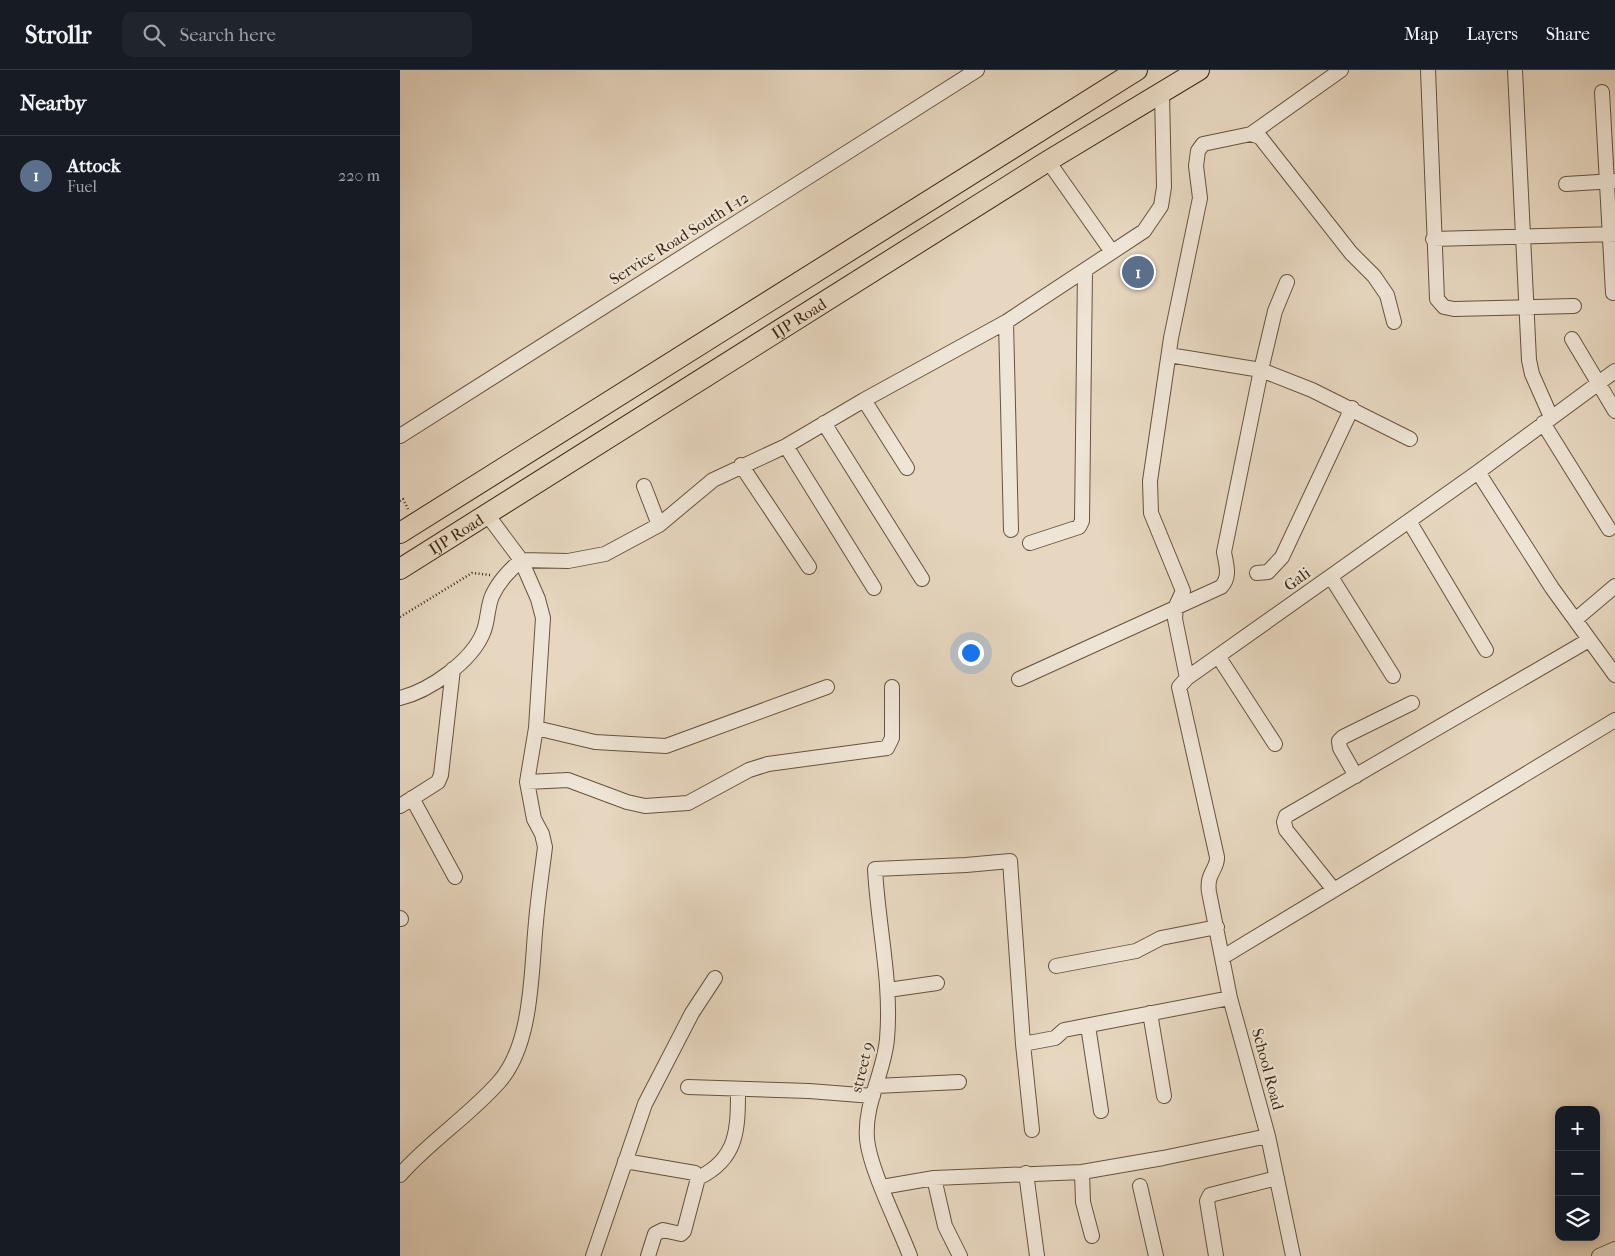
<!DOCTYPE html>
<meta charset="utf-8">
<style>
body{margin:0;font-family:"IM FELL French Canon",serif;background:#20242c;color:#f1f3f6}
.controls{position:absolute;right:15px;bottom:15px;display:grid;overflow:hidden;border-radius:10px;box-shadow:0 2px 12px #0003}
.controls button{width:45px;height:45px;display:grid;place-items:center;padding:0;border:0;border-bottom:1px solid #363941;background:#171b24;color:#f1f3f6;font:25px sans-serif}
.you{position:absolute;left:570px;top:582px;width:18px;height:18px;margin:-12px;border:4px solid #fff;border-radius:50%;background:#1a73e8;box-shadow:0 0 0 8px #1a73e833}
.badge{display:grid;place-items:center;width:32px;height:32px;border-radius:50%;background:#c59692;color:#fff;font-size:16px;font-weight:700}
.pin{position:absolute;translate:-50% -50%;border:2px solid #fff;box-shadow:0 1px 5px #0006}
.list{margin:0;padding:0;list-style:none}
h2{display:flex;justify-content:space-between;align-items:center;height:65px;margin:0;padding:0 20px;font-size:21px}
h2 small{font-size:16px;font-weight:400;color:#9ea1a6}
.list li{display:grid;grid-template-columns:32px 1fr auto;gap:15px;align-items:center;box-sizing:border-box;height:80px;padding:0 20px;border-top:1px solid #363941}
.list b{display:block;font-size:19px;white-space:nowrap}
.list p{margin:0;font-size:16px;white-space:nowrap;color:#9ea1a6}
.list em{font-size:16px;font-style:normal;color:#9ea1a6}
.icon{flex:none;width:28px;height:28px;fill:none;stroke:currentColor;stroke-width:2;stroke-linecap:round;stroke-linejoin:round}
.map{position:relative;flex:none;width:1215px;height:1186px;overflow:hidden}
header{display:flex;align-items:center;gap:30px;box-sizing:border-box;height:70px;padding:0 25px;background:#171b24;border-bottom:1px solid #363941}
header strong{font-size:24px}
nav{display:flex;gap:28px;margin-inline-start:auto;font-size:18px}
.search{width:350px;height:45px;background:#20242c;display:flex;align-items:center;gap:12px;box-sizing:border-box;padding:0 18px;border-radius:10px;color:#9ea1a6;font-size:19px}
main{display:flex}
aside{flex:1;background:#171b24}
.map>svg:first-child{display:block}
</style>
<header>
<strong>Strollr</strong>
<div class="search"><svg class="icon" aria-label="search" viewBox="0 0 24 24"><circle cx="10" cy="10" r="6"/><path d="M15 15l6 6"/></svg>Search here</div>
<nav><a>Map</a><a>Layers</a><a>Share</a></nav>
</header>
<main>
<aside>
<h2>Nearby<small></small></h2>
<ul class="list">
<li><span class="badge" style="background:#5c6f8a">1</span><div><b>Attock</b><p>Fuel</p></div><em>220 m</em></li>
</ul>
</aside>
<div class="map">
<svg width="1215" height="1186" viewBox="0 0 1215 1186">
<rect width="100%" height="100%" fill="#e7d7c0"/>
<filter id="stains"><feTurbulence type="fractalNoise" baseFrequency=".004" numOctaves="4"/><feColorMatrix values="0 0 0 0 .2 0 0 0 0 .09 0 0 0 0 .02 0 0 0 .5 -.17"/></filter>
<radialGradient id="worn" r=".72"><stop offset=".6" stop-color="#630" stop-opacity="0"/><stop offset="1" stop-color="#630" stop-opacity=".3"/></radialGradient>
<g fill="none" stroke-linecap="round" stroke-linejoin="round">
<!-- minor casing -->
<g stroke="#67533e" stroke-width="16">
<path id="minor" d="M1028,0L1037,229L1044,237L1054,239L1174,236
M1115,0L1129,290L1132,304L1151,347
M1202,22L1213,223
M851,64L941,0
M648,91L712,182
M1166,114L1215,111
M1033,169L1215,164
M606,252L611,460
M1172,269L1215,341
M769,285L861,300L912,320L1010,369
M1215,301L1078,402L1152,518L1215,605
M464,330L507,398
M424,353L522,509
M1143,353L1209,459
M0,366L577,0
M386,376L474,518
M341,395L409,497
M244,416L259,455
M1009,451L1086,580
M630,473L679,457L682,451L685,200
M857,503L868,502L882,487L952,338
M931,507L993,606
M1175,550L1215,516
M818,586L875,674
M787,608L775,549L776,536L783,521L751,443L750,411L771,268L800,128L796,96L798,81L803,74L851,64L860,67L951,183L974,206L987,225L994,252
M619,609L821,517C831,507 826,494 824,482L861,300L875,241L887,212
M0,628C29,621 71,592 83,563C88,552 87,538 92,526C99,511 109,501 121,490L168,491L205,484L259,455L313,410L386,376L464,330L606,252L744,161L761,136L764,117L762,24
M136,658L195,672L266,676L427,617
M956,706L940,678L939,671L943,667L1012,633
M127,712L168,710L227,732L245,736L288,733L349,700L368,694L487,678L492,668V617
M12,728L55,807
M0,736L38,712L41,705L53,599
M934,820L886,760L884,752L886,746L1189,570
M0,848L1,849
M823,887L1215,650
M656,896L736,881L761,868L817,857
M488,920L537,913
M750,943L764,1026
M688,956L701,1041
M623,974L632,1060
M476,1016L559,1012
M288,1017L409,1021L473,1026
M225,1091L295,1103L298,1108L284,1161L281,1164L263,1160L255,1164L248,1186
M682,1102L683,1132L692,1166
M626,1103L637,1186
M0,1105C30,1071 69,1046 99,1012C133,974 131,900 136,852C138,827 142,802 145,777L142,764L134,749L127,712L136,658L143,548L138,529L121,490L86,443
M298,1108C338,1089 338,1059 338,1020
M534,1108L545,1156L560,1186
M740,1116L756,1186
M482,1117L534,1108L682,1102L763,1088L868,1066
M193,1186L245,1034L292,943L315,908
M510,1186C498,1154 470,1100 467,1069C464,1034 484,1003 487,969C492,912 478,856 475,799L566,795L610,791L623,974L655,968L664,960L830,928
M816,1186L807,1131L810,1125L877,1108
M893,1186L868,1066L830,928L809,822C806,803 818,799 817,787L779,617L787,608L1078,402
M1199,1186L1215,1179"/>
</g>
<!-- highway casing -->
<g stroke="#3c2712" stroke-width="22">
<g id="highway">
<path d="M0,463L737,0"/>
<path id="s1" d="M0,499L648,91L799,0"/>
</g>
</g>
<!-- path -->
<path stroke="#3c2712" stroke-width="2.5" stroke-dasharray="1 2.5" stroke-linecap="butt" d="M0,431L3,429L8,439
M0,547L72,503L90,505"/>
<!-- minor -->
<use href="#minor" stroke="#efe5d6" stroke-width="14"/>
<!-- highway -->
<use href="#highway" stroke="#e7d7c0" stroke-width="20"/>
</g>
<g text-anchor="middle" dominant-baseline="central" stroke-width="4" stroke-linejoin="round" paint-order="stroke">
<!-- street labels -->
<g font-size="16" fill="#3c2712" stroke="#efe5d6">
<text transform="translate(279 168) rotate(-32)">Service Road South I-12</text>
<text stroke="none"><textPath href="#s1" startOffset="471">IJP Road</textPath></text>
<text stroke="none"><textPath href="#s1" startOffset="66">IJP Road</textPath></text>
<text transform="translate(897 509) rotate(-36)">Gali</text>
<text transform="translate(462 997) rotate(-76)">street 9</text>
<text transform="translate(868 999) rotate(75)">School Road</text>
</g>
</g>
<rect width="100%" height="100%" filter="url(#stains)"/>
<rect width="100%" height="100%" fill="url(#worn)"/>
</svg>
<div class="controls">
<button>+</button>
<button>−</button>
<button><svg class="icon" aria-label="layers" viewBox="0 0 24 24"><path d="M12 4l9 5-9 5-9-5zM3 14l9 5 9-5"/></svg></button>
</div>
<div class="you"></div>
<div class="pin badge" style="left:738px;top:202px;background:#5c6f8a">1</div>
</div>
</main>
